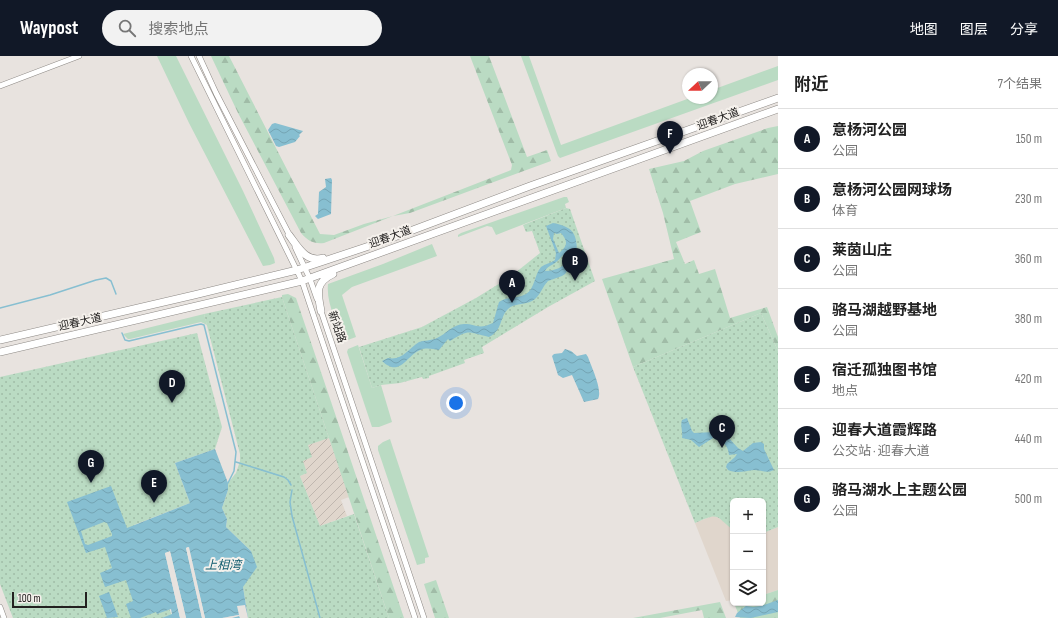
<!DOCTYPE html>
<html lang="zh">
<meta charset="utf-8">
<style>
body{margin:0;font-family:"Sofia Sans Condensed","Noto Sans SC",sans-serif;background:#f2f2f2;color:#222}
.controls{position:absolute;right:12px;bottom:12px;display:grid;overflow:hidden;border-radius:6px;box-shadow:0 1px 3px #0004}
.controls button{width:36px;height:36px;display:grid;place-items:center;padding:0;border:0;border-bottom:1px solid #e0e0e0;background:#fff;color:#222;font:20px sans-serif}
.compass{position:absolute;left:682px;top:12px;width:36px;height:36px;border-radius:50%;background:#fff;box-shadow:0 1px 3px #0004;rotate:248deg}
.scale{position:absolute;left:12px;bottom:10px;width:75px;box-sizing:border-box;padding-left:4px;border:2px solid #232120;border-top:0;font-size:11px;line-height:14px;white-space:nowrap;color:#232120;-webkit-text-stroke:3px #f5f1ec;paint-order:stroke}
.you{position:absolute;left:456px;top:347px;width:14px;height:14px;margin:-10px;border:3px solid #fff;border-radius:50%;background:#1a73e8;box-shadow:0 0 0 6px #1a73e833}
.badge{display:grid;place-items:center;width:26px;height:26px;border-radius:50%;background:#111827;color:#fff;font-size:13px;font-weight:700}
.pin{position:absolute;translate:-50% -33px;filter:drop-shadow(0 1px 2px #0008)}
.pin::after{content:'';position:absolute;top:21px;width:14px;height:12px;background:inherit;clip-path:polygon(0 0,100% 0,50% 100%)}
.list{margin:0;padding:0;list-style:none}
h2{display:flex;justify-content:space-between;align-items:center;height:52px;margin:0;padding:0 16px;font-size:17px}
h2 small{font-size:13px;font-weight:400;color:#767676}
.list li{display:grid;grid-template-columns:26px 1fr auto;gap:12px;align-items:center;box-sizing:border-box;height:60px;padding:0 16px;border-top:1px solid #e0e0e0}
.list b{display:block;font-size:15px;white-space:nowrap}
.list p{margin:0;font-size:13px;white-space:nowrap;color:#767676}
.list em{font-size:13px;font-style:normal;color:#767676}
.icon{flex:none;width:22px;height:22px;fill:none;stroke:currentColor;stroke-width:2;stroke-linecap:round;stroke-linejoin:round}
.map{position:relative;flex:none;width:778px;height:562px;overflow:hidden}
header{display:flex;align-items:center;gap:24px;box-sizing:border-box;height:56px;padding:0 20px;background:#111827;color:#fff}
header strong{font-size:19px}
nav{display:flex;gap:22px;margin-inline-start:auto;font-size:14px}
.search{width:280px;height:36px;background:#f2f2f2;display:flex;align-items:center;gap:10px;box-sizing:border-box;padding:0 14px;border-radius:22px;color:#767676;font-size:15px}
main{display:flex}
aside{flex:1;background:#fff}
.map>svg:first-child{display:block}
</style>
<header>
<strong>Waypost</strong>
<div class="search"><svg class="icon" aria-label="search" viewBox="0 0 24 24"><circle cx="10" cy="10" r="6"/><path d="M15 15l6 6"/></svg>搜索地点</div>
<nav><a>地图</a><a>图层</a><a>分享</a></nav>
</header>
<main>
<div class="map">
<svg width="778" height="562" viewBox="0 0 778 562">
<defs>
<pattern id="industrial-furrows" width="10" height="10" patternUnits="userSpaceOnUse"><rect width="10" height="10" fill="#e0d6cc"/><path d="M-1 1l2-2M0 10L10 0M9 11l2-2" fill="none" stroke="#c0b7af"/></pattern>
<pattern id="forest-firs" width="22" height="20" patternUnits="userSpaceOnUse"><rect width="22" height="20" fill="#badbc3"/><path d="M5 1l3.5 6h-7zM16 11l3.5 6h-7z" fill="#a0bca7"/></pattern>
<pattern id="park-dots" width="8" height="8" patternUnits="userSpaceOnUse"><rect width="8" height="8" fill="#badbc3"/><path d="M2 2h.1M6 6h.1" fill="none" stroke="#a0bca7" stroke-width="1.8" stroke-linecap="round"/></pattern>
<pattern id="water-waves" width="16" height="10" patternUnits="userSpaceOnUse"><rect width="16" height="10" fill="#87bfd1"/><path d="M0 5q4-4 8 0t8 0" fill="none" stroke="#74a4b3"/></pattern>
</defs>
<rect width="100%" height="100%" fill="#e8e3df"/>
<!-- built -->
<path fill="#e0d6cc" d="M712,460H715L724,465L733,474V544L726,545L695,467Z
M778,471V534L763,539V477Z"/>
<!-- industrial -->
<path fill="url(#industrial-furrows)" d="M329,382L349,441L341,444L347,460L320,470L300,420L307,417L302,405L307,389Z"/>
<!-- grass -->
<path fill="#badbc3" d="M157,0H176L243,135L274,202L275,207L270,209L263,210L189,67Z
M521,0H529L561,89L690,42H712V34L778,10V24L560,102L558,100Z
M564,141H567L569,146L565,148L566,152L496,179L492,171L487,170L458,181V179L461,177Z
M432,188L437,200L352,231L342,239L356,281L345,285C337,267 326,248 328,228L383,208Z
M204,258L207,269L201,266L130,283H128L123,278Z
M358,289L372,332L381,329L392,366L379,371H372L347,296L348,293Z
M390,383L429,501L425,502V507L417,509L378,394V390L383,386Z"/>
<!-- forest -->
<path fill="url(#forest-firs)" d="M211,0H229L320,178L334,179L364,168L393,160L511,114L512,109L470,0H489L527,101L547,94L551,105L410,157L393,160L324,187C313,188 308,185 301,177L238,57Z
M778,70V118L735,128L690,145L701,176L676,186L685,208L694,204L699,218L715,213L730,262L767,251L778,281V295L761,257L633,311L602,223L674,203L663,157L649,113L684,105L703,95L768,72Z
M288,238L296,242L404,562H389L282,241V239Z
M436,524L449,562H435L424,528Z
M778,534V562H740L734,547H763V539Z
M720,546L726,562H704L702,554L660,562H633Z"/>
<!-- park -->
<path fill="url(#park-dots)" d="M566,152L570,153L595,225L548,251L482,291L484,297L464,304L465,307L429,320V322L423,323L422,321L400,327L381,329L372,332L359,291L422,271L476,242L510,221L540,197L532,175L526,176L523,169Z
M282,241L329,382L308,389L312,401L303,405L307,417L300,420L320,470L354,458L389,562H248L243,531L251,495L226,471L227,463L222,452L228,434V427L236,417L240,405V398L204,258Z
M761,257L778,295V471L763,477V445H733V474C715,459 719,456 695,467L633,311Z
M197,277L222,371L215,393L175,407L190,447L134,469L173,562H13L0,528V321Z"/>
<!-- water -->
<path fill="url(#water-waves)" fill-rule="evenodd" d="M275,67L303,75L299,79L300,80L295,86L279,91L276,90L268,74L272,68Z
M331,122L332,124L331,158L318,163L315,160L318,158L319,136L326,131L325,123Z
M553,167C575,171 577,179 577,199L584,205L569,212L565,218L562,220L548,225C542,231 540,241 532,245C525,249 514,247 508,253C499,262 503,274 489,281C468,277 471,272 450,285L448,283L439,294C432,293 427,291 420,294C406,300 400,322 382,305L388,302C402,305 408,293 419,286C424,284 431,285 437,282C446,278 453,268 464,268C477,268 478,274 493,267L499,246C507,240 517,243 526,238C535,233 534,219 541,211C545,208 551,207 555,204L556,197L546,170ZM554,177L557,178L561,177C568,185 568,190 559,197L553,183ZM568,196L569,197L570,204C562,211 556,215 545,215C548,210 551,210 555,207C560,203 562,199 568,196Z
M565,293L571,295L577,300L586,298L588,301C591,310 603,334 598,343L584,346L572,319L563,322L558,319L552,300L554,298L562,297Z
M687,362L692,375L694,377L714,376L715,377L726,379L738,392L743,395L753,387L761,386L764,388V393L774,414C765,418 763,414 754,414C745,415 737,418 728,414L726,411L727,408L735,401L737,398L729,399C728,388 722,385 713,382L699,391L691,384L682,382C683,376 680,369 682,364Z
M215,393L228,427V434L222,452L227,463L226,471L251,495L257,511L243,531L248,562H232L239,560V559L222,562H205L189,491L186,492L202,562H186L170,496L165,497L180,562H162L172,558L171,553L157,558L156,556L140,562H131L126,548L133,545L126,524L105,531L100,517L112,512L105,491L86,497L67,446L111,430L127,472L190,447L175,407ZM104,466L107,467L112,478V480L88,489L85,488L81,475Z
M109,536L118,561L107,562L99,540Z
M778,544V556L751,562L735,561L737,557L746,550L753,551L761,550Z"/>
<!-- pier -->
<path fill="#e8e3df" d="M188,491L205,562H202L186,492Z
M170,495L186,562H184L168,498H167L182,562H180L165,497Z
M245,549L248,562H240L239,560L222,562L239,559L237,550Z"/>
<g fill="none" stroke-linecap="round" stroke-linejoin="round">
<!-- stream -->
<path stroke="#87bfd1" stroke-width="1.5" d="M0,252L50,239L96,224L106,222L111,225L116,238
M122,277L125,284L129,285L196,269L201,268L204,269L236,396L234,415L228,427
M236,406L284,421L288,424L291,429
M292,434L290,446L292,460L320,562"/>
<!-- minor casing -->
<g stroke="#8d8985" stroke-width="6">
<path id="minor" d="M191,0L302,225L415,562
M199,0L216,37L291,182
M0,30L79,0
M295,191L310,223L317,243
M320,252L424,562
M0,551L4,562"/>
</g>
<!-- major casing -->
<g stroke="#8d8985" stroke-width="8">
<path id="major" d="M289,179C298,191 306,207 323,202
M321,255C318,238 314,227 333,218
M0,284L194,239L297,214L381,186L530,130L778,42
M0,296L302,225L778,53"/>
</g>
<!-- minor -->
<use href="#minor" stroke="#fff" stroke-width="5"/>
<!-- major -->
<use href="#major" stroke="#fff" stroke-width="7"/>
</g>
<g text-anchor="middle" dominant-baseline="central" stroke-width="4" stroke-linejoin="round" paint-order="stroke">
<!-- street labels -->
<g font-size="11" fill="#232120" stroke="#f5f1ec">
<text transform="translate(718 63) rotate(-20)">迎春大道</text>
<text transform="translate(390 181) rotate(-20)">迎春大道</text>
<text transform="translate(80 266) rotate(-13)">迎春大道</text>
<text transform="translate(337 271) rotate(71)">新站路</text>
</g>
<!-- water labels -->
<g font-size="12" font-style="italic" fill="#0e5b6e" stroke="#f5f1ec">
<text x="223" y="509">上相湾</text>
</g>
</g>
</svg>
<div class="controls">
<button>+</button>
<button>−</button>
<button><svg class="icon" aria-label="layers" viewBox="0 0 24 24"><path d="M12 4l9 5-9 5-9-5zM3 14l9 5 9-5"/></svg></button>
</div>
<svg class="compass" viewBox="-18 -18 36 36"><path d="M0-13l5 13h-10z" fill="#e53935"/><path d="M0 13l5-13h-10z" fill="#767676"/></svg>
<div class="scale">100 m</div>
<div class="you"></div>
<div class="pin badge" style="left:512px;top:247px">A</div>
<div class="pin badge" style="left:575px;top:225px">B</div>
<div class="pin badge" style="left:722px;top:392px">C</div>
<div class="pin badge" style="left:172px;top:347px">D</div>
<div class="pin badge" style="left:154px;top:447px">E</div>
<div class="pin badge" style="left:670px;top:98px">F</div>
<div class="pin badge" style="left:91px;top:427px">G</div>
</div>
<aside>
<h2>附近<small>7个结果</small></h2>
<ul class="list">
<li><span class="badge">A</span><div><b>意杨河公园</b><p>公园</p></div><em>150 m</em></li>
<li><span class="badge">B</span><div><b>意杨河公园网球场</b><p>体育</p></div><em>230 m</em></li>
<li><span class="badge">C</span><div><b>莱茵山庄</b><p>公园</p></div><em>360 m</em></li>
<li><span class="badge">D</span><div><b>骆马湖越野基地</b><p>公园</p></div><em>380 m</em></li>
<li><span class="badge">E</span><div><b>宿迁孤独图书馆</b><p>地点</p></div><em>420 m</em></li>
<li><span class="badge">F</span><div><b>迎春大道霞辉路</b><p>公交站 · 迎春大道</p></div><em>440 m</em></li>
<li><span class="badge">G</span><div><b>骆马湖水上主题公园</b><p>公园</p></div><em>500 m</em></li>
</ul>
</aside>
</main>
